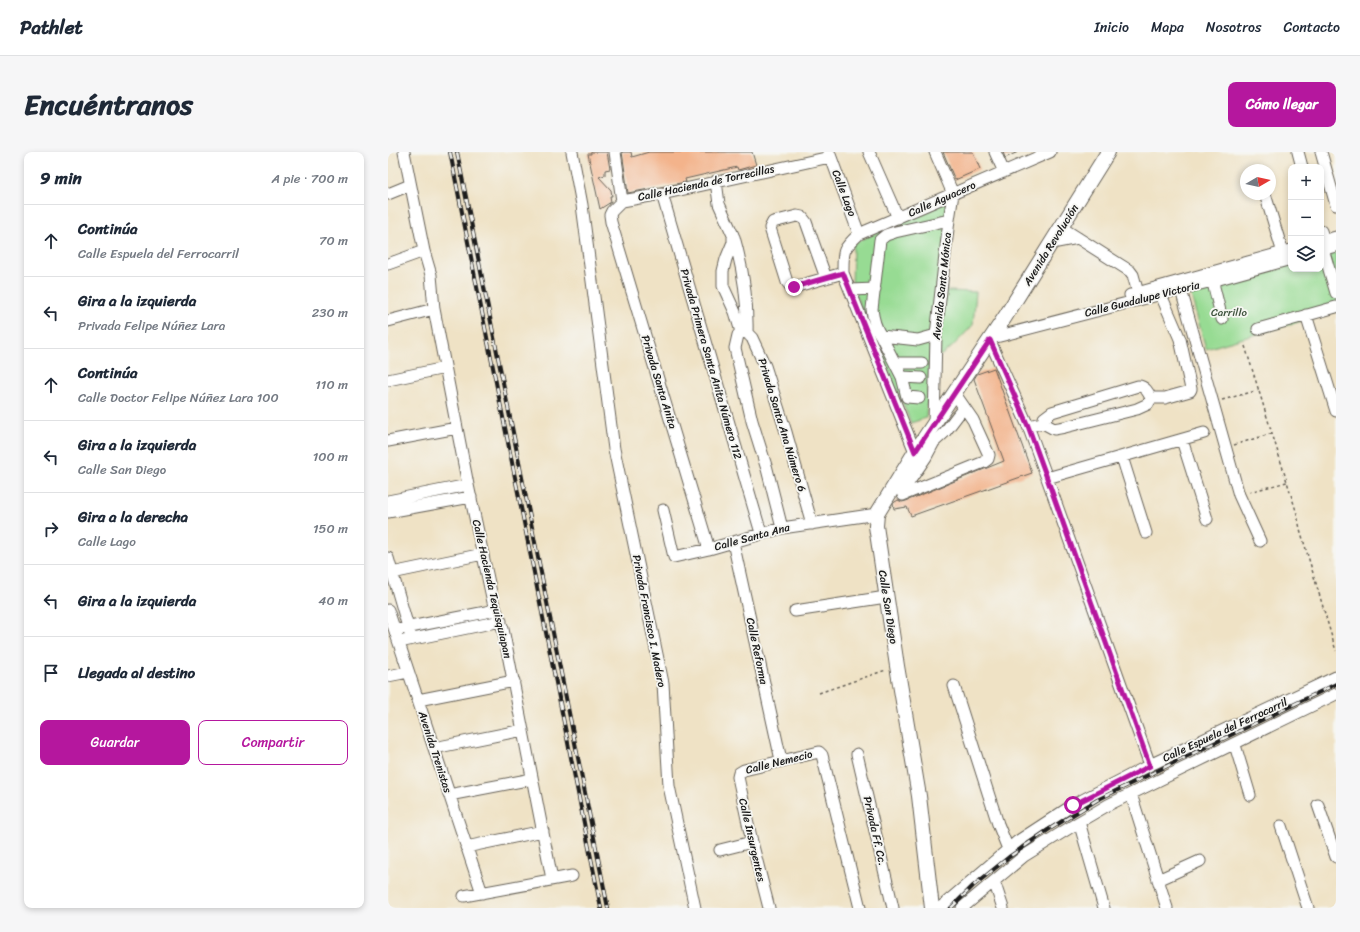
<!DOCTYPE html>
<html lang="es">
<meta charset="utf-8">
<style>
body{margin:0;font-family:Sriracha,sans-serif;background:#f6f6f7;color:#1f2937}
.controls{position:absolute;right:12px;top:12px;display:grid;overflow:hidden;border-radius:8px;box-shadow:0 2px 6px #0003}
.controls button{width:36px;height:36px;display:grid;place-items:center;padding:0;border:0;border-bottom:1px solid #e0e1e3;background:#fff;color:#1f2937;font:20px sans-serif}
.compass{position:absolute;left:852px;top:12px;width:36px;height:36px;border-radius:50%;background:#fff;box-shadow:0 2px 6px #0003;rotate:81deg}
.stop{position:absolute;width:12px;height:12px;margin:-9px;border:3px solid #b5179e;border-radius:50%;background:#fff}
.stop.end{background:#b5179e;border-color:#fff;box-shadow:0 1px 4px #0008}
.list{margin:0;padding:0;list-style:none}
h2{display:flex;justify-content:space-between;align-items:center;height:52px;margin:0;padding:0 16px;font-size:17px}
h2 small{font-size:13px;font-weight:400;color:#747a83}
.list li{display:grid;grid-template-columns:26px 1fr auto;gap:12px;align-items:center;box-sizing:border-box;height:72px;padding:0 16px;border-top:1px solid #e0e1e3}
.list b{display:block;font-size:15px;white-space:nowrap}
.list p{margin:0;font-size:13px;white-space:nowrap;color:#747a83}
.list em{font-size:13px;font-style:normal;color:#747a83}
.actions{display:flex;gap:8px;padding:12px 16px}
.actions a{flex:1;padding:9px 0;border:1px solid #b5179e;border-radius:8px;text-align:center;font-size:14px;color:#b5179e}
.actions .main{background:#b5179e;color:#fff}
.icon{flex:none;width:22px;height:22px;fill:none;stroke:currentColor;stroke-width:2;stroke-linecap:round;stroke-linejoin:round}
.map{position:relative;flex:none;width:948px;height:756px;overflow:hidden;border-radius:8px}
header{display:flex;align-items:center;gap:24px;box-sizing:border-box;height:56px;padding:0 20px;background:#fff;border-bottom:1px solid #e0e1e3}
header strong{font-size:19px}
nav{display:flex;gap:22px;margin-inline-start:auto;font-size:14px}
.intro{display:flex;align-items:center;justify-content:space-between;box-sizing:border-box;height:96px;padding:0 24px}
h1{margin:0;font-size:28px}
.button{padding:10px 18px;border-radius:8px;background:#b5179e;color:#fff;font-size:14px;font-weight:700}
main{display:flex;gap:24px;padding:0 24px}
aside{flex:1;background:#fff;border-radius:8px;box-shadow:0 2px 6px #0003}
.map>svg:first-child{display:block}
</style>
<header>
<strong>Pathlet</strong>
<nav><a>Inicio</a><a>Mapa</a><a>Nosotros</a><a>Contacto</a></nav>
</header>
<div class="intro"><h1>Encuéntranos</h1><a class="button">Cómo llegar</a></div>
<main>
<aside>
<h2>9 min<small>A pie · 700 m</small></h2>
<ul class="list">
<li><svg class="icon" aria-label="ahead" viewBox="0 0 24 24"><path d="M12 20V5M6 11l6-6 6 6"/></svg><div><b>Continúa</b><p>Calle Espuela del Ferrocarril</p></div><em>70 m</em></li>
<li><svg class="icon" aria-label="left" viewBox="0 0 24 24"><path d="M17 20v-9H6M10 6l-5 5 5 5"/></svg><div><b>Gira a la izquierda</b><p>Privada Felipe Núñez Lara</p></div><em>230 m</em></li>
<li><svg class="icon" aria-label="ahead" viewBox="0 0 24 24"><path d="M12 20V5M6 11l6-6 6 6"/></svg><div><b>Continúa</b><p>Calle Doctor Felipe Núñez Lara 100</p></div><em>110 m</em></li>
<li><svg class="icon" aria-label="left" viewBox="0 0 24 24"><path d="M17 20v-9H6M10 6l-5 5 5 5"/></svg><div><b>Gira a la izquierda</b><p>Calle San Diego</p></div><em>100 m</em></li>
<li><svg class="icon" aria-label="right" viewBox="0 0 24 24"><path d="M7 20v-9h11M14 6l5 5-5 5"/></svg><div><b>Gira a la derecha</b><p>Calle Lago</p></div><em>150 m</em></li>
<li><svg class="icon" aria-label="left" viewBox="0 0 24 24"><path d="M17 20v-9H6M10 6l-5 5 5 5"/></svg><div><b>Gira a la izquierda</b></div><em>40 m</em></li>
<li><svg class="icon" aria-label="arrive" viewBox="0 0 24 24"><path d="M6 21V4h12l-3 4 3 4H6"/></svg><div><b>Llegada al destino</b></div></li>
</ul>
<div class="actions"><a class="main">Guardar</a><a>Compartir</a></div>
</aside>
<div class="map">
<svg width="948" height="756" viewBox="0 0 948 756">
<rect width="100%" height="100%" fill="#f6f6f2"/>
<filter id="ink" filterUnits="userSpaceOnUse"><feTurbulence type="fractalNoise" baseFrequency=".025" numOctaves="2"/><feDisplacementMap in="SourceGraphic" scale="8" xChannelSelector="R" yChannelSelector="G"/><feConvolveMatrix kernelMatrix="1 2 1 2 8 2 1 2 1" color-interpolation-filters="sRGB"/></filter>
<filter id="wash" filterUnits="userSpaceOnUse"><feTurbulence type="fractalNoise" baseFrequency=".012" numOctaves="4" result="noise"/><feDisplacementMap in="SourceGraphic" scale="16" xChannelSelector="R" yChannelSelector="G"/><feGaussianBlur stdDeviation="0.9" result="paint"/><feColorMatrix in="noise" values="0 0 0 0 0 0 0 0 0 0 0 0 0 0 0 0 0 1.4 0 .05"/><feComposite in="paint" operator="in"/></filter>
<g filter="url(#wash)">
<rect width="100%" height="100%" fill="#efe2c5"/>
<!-- green -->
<path fill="#97db93" stroke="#5a7c58" d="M554,48L560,50L558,139L588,140L585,173L564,195L552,204L543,190L538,266L523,271L464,135L465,92Z
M948,101V159L818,197L802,140L903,113V117H933V105Z"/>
<g id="blocks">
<!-- building -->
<path fill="#f3b38b" d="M203,0H219L222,17L217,18V23L211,25L223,38L224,44H222L223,50L212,57L200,2H203Z
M234,0H243L244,5L261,0H364L368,13L350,18L349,15L297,27L298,30L240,41Z
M555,0H585L592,17L567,28Z
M615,0H630L617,6Z
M606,216L644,321L523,364L519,355L506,357L505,351L507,350L510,348L514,350L518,349L616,309L586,227L589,222Z"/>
</g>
</g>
<g filter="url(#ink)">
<use href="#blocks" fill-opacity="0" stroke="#666157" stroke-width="1"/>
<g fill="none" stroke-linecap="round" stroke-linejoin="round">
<!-- minor casing -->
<g stroke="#666157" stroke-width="13">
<path id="minor" d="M16,0L36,99L43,123L46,157L80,333L105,450L115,477L164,727
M184,0L194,53L226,297L275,531L281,634L307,756
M227,0L234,49
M441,0L471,82
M481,0L510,66
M607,0L616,20
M910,0L914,15
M933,0L948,53
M328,29L331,52L345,83V90L338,107L335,119V134L347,160L353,180L359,181L364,186L377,214L398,280L424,372
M0,42L22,33
M274,42L373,381
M877,42L895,101
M674,76L742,119L745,123L750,141
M933,79L936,88L935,97L948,141
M346,85C355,117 360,148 359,181
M933,89L948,85
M664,91L690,86
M933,98L948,94
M0,112L36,99
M823,123L834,167
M438,126L418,70L414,65L409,64L385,70L382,76L399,130L403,135H406L455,121
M462,138L487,137
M793,138L851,343L872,389
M742,143L903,98
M918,163L948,259
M0,169L46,157
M870,177L948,155
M353,180L350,183L347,196L364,269L379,317L394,376
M548,183L530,188L493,184C487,175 485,167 484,157L492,88L498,83L507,80L561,68
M493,184L514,225L519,245L531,246
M604,186L824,129L903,107
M602,189L640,274L659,326L762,613
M508,211H534
M514,225L533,226
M0,228L57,216
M763,246H777L802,239L803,237L792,187L773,143
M546,273L548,183L561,68L565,42L547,0
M640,274L655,271L666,277L677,275L749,257L760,252L763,246C760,240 757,234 750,234L664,260L656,266L655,271
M539,284L546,290L538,305L514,340L515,343L596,310L600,307L601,303L585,268L567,242
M794,288L819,367
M0,289L69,276
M546,290L557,280L576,255
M527,300L455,121C455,98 454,98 471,82L662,0
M734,305L758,381
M659,326L816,281
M0,349L80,333
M275,358L286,405L321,397L394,376L489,362
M0,360L83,345
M345,390L393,608
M321,397L223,70L222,63L224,59L234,49L274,42L442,5
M0,406L22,482
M4,421L95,402
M0,458L94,741
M407,459L498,445
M7,478L108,458
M11,490L113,469
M0,524L20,520
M566,534L610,672L620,697
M30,548L126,529
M847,593L862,643
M46,596L135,578
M469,602L505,756
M743,642L779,756
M61,643L144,627
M930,653L948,705
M691,670L716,756
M893,674L920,756
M78,695L155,679
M332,698L364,690
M770,728L812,709
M606,729L615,756
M76,744L184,724
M381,756L364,690L350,625L351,621L356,618L431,600L434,603L472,756
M552,756L630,689L685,653L762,613L948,525
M574,756L636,704L691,670L720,653L948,542"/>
</g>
<!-- major casing -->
<g stroke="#666157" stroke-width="16">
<path id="major" d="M544,756L531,644L509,514L488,374L489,362L527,300L617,165L720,0"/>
</g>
<!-- path -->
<path stroke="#666157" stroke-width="1.5" stroke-dasharray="3 3" stroke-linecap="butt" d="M857,194L909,362L912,377L948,499
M834,248L871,238
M846,293L885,281
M861,340L899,330
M431,541L498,518"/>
<!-- minor -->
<use href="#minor" stroke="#fff" stroke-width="11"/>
<!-- major -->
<use href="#major" stroke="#fff" stroke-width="14"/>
<!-- rail casing -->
<g stroke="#1c1c1c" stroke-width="4">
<path id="rail" d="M62,0L213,756
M69,0L220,756
M563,756L585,734L621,705L660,678L709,648L948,532"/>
</g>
<!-- rail -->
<use href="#rail" stroke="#f6f6f2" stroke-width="2.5" stroke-dasharray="8" stroke-linecap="butt"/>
</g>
</g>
<g fill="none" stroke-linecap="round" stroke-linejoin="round" filter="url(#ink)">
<!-- route -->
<path stroke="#b5179e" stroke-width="5" d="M406,135L455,121L527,300L602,188L640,274L659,326L762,614L685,653"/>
</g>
<g text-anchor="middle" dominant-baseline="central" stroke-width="3.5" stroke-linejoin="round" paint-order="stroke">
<!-- street labels -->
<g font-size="11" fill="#1c1c1c" stroke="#f6f6f2">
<text transform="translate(318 31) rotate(-12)">Calle Hacienda de Torrecillas</text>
<text transform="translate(456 41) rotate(69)">Calle Lago</text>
<text transform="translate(554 47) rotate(-24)">Calle Aguacero</text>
<text transform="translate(663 93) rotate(-58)">Avenida Revolución</text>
<text transform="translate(554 134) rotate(-84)">Avenida Santa Mónica</text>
<text transform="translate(754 147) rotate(-14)">Calle Guadalupe Victoria</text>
<text transform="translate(323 212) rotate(74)">Privada Primera Santa Anita Número 112</text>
<text transform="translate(271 230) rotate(73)">Privada Santa Anita</text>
<text transform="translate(394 273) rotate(73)">Privada Santa Ana Número 6</text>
<text transform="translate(364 385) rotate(-15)">Calle Santa Ana</text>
<text transform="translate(104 437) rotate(77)">Calle Hacienda Tequisquiapan</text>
<text transform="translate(500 455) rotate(81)">Calle San Diego</text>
<text transform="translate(261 469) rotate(79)">Privada Francisco I. Madero</text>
<text transform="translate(369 499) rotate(78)">Calle Reforma</text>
<text transform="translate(837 578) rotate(-25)">Calle Espuela del Ferrocarril</text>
<text transform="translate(47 600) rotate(72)">Avenida Trenistas</text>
<text transform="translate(391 610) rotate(-14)">Calle Nemecio</text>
<text transform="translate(487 679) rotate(77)">Privada Ff. Cc.</text>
<text transform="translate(364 688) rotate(77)">Calle Insurgentes</text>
</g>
<!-- park labels -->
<g font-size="11" fill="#415540" stroke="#f6f6f2">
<text x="841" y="160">Carrillo</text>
</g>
</g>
</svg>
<div class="controls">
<button>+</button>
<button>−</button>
<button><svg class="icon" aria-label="layers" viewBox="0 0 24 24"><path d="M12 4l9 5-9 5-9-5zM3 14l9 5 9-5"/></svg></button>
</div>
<svg class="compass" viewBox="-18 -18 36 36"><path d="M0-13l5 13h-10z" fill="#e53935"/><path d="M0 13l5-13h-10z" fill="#747a83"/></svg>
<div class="stop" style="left:685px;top:653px"></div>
<div class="stop end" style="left:406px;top:135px"></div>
</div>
</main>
